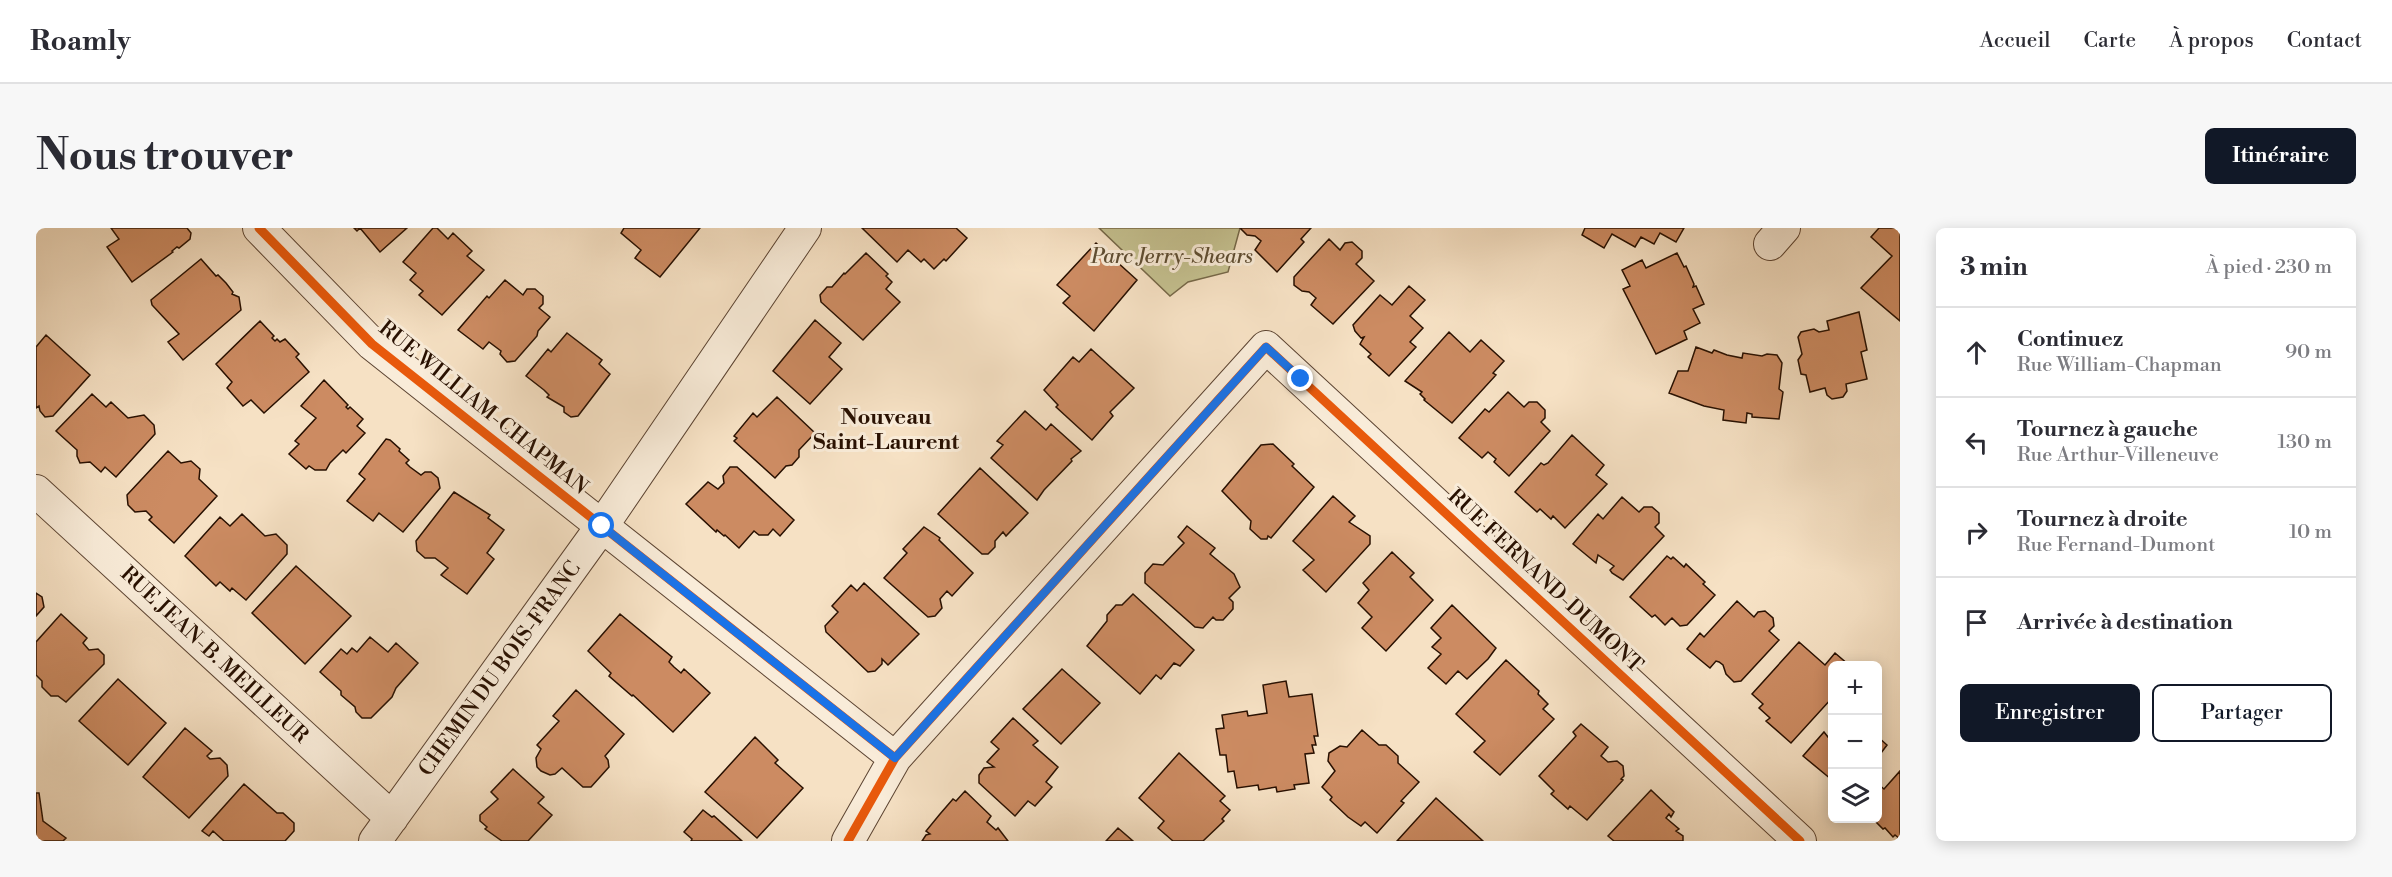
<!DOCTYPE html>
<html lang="fr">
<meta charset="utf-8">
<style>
body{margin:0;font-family:"Libre Bodoni",serif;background:#f7f7f7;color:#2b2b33}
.controls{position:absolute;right:18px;bottom:18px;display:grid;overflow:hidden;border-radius:9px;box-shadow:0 3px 15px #0003}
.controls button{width:54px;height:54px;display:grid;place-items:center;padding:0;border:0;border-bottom:2px solid #e1e1e2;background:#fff;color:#2b2b33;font:30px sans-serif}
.stop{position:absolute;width:18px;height:18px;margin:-14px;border:4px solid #1a73e8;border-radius:50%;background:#fff}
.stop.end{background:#1a73e8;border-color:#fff;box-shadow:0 2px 6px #0008}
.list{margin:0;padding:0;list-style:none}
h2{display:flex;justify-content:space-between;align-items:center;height:78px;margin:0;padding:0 24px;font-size:26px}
h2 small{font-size:20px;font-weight:400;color:#7c7c81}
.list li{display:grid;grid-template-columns:39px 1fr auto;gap:18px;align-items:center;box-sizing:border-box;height:90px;padding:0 24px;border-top:2px solid #e1e1e2}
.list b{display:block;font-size:22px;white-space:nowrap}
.list p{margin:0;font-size:20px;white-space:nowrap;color:#7c7c81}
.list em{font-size:20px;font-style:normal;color:#7c7c81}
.actions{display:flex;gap:12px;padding:18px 24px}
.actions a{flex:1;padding:14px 0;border:2px solid #111827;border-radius:9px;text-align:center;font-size:21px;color:#111827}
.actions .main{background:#111827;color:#fff}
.icon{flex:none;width:33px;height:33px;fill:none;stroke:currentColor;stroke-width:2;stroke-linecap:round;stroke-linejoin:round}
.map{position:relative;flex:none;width:1864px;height:613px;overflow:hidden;border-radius:9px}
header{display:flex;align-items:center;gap:36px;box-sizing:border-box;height:84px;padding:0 30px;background:#fff;border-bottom:2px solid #e1e1e2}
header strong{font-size:28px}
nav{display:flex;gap:33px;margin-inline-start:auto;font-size:21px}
.intro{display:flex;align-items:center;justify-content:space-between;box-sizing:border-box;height:144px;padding:0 36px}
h1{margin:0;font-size:42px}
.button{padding:15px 27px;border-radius:9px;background:#111827;color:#fff;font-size:21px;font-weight:700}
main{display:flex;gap:36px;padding:0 36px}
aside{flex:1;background:#fff;border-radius:9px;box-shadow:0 3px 15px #0003}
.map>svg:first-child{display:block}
</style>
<header>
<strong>Roamly</strong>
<nav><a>Accueil</a><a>Carte</a><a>À propos</a><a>Contact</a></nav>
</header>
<div class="intro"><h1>Nous trouver</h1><a class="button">Itinéraire</a></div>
<main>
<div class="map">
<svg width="1864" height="613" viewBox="0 0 1864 613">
<rect width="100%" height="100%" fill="#f6e1c4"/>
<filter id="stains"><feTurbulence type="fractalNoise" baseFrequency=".00333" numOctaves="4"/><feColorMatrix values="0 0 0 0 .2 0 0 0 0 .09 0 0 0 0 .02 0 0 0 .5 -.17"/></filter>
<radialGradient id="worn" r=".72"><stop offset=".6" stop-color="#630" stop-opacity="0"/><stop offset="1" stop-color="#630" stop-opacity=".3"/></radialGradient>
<!-- green -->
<path fill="#c4c08f" stroke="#766848" stroke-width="1.5" d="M1063,0H1204L1192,44L1152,54L1134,68Z"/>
<!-- building -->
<path fill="#cc8b62" stroke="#281001" stroke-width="1.5" d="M75,0H151L155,5L154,11L143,20L141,19L136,23L137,24L96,54L71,19L83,11Z
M318,0H371L344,24L324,0L321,3Z
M397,0H401L412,11L417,5L436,23L431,28L448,42L406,87L383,67L387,63L374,52L380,45L367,34Z
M588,0H664L624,49L599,30L605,22L585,5Z
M826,0H920L931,10L910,33L908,31L898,41L888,31L885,34L872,22L861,34Z
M1204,0H1275L1265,11L1268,14L1241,44L1219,22L1225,13L1219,8L1211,7Z
M1549,0H1648L1640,14L1624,5L1618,16L1605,9L1599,19L1576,6L1568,20L1546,7Z
M1843,0H1864V93L1825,60L1856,28L1835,9Z
M1293,11L1304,22L1309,15L1316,14L1326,23V30L1320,36L1338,53L1297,96L1275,77L1280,70L1273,64L1266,63L1258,57V49Z
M1060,15L1101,52L1058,103L1027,75L1034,68L1021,57Z
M830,25L852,46L850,48L856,54L850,61L864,74L827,112L785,74L784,67L791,59H796L808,45L809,46Z
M1641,25L1648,39L1650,38L1658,56L1657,59L1660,58L1668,76L1657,81L1664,95L1648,103L1651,111L1620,126L1587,61L1594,58L1586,42L1606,32L1610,40Z
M165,31L180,48L182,47L190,55L197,64L196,66L203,69L205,82L147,132L132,114L143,106L116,77L115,72Z
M469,52L487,67L491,61H499L507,68V76L503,80L514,89L502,103L501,108L479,133L471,134L464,126L465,123L453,114L447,121L422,102L451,68L453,70Z
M1373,58L1389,72L1374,88L1387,100L1374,114L1380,119L1353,148L1332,129L1335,126L1324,116L1328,109L1325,110L1319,103L1317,97L1344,67L1356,77Z
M1823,84L1831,122L1825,124L1831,151L1810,156L1811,163L1807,169L1796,171L1791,167L1789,160L1774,164L1770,147L1765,146L1762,132L1766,126L1762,109L1765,104L1778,101L1783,104L1793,102L1791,93Z
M779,92L805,115L793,129L806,141L774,176L737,143Z
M224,93L238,108L236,110L239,113L241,111L244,114L249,111L263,126L260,129L273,144L228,185L215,172L207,178L191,160L196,154L180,136Z
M1413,104L1434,124L1445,112L1468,133L1457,145L1460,147L1416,195L1388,172L1389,171L1384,166L1386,164L1369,153Z
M531,105L566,132L563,136L574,146L542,188L535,189L528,184V179L511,169L513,167L508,162L490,148L512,121L515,124Z
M10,107L54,147L17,188L9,189L4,183L3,178L0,180V119Z
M1660,119L1676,125L1678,122L1691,127L1706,130L1707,125L1726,128L1731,126L1741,127L1746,135L1743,161L1747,164L1743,191L1716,189V186L1711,185L1710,195L1687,192L1688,182L1668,178L1633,165L1642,143H1652Z
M1055,121L1098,160L1074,184L1077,188L1056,212L1020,179L1022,177L1008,162L1037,129L1043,134Z
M288,152L312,177L310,179L312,181L314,179L327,191L321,198L329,205L310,225L307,222L294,235L290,242H279L273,238L270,241L253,226L263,216L259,213L280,190L265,178Z
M1472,164L1488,179L1493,174H1501L1509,182V190L1505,194L1514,203L1473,248L1458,234L1460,231L1452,224L1446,230L1423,210L1449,181L1453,184Z
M56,166L70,179L75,174L92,190L108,187L118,197L119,206L80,249L69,239L65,244L54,234L44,235L41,228V222L20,203Z
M741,169L779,205L763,222V229L756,237L750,238L739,250L698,213L701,210L698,208L717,185L721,189Z
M989,183L1010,202L1015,196L1045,223L1035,231L1036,233L1008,262L1001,272L955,230L967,217L961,213Z
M1536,207L1568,237L1560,247L1571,256L1529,300L1517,288L1515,291L1504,281L1501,284L1479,264L1505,235L1508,237L1512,235Z
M350,211L354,212L364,221L363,223L373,232L370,235L374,239L385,247L389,244H395L402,250L404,260L367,304L343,285L337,293L311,273L329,251L323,246Z
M1237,216L1258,236L1256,238L1278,259L1235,310L1232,308L1231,311H1225L1214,301L1215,293L1186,263L1225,217Z
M132,223L145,235L155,233L164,241L163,251L181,268L138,315L113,292L116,289L110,283L99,284L92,277L91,267Z
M694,239H701L758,292L744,308L737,301L732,307H723L718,303L703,320L689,307L688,308L681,302L680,304L650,276L672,254L682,261L688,255L687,248Z
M944,240L992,285L970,308L967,304L959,313V319L952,326H946L902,286Z
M418,264L454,287L452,290L468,302L451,325L458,331L431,366L405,347L412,340L399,330H389L381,323L380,313Z
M1297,268L1319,288L1313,294L1334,308V316L1290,364L1267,342L1278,332L1257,313Z
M1586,269L1603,284L1608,279H1616L1623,285V295L1619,299L1628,308L1587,352L1576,345L1574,342L1578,338L1562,327L1560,335L1537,316L1562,286L1567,291Z
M206,286L229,308L240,306L251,317V326L210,372L196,360L194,363L184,354L180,358L149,328L184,289L194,298Z
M1151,298L1179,320L1174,326L1198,346L1204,359L1193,370L1197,374V381L1187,392H1180L1177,389L1167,400L1159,399L1109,355V345L1117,336L1127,337L1148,315L1142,309Z
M888,299L904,310L903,312L937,345L916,368L911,363L904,371L906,380L899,388L892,389L848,350L871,325L867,321Z
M1356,324L1378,345L1374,349L1397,372L1350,423L1326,400L1336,389L1322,375L1333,362L1327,355Z
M1631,328L1635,331L1637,329L1648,339L1650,336L1669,354L1667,356L1679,367L1651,397L1644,398L1636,390L1629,397L1619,387L1616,389L1594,369Z
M260,338L315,388L269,436L216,385Z
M828,355L883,406L852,437L846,431V436L839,443L832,444L790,404L789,398L802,384L796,378L815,357L821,363Z
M0,365L6,369L8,379L0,388Z
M1097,366L1158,422L1144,438L1138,435L1125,451L1120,447L1104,466L1051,418L1071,393V387L1080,377H1086Z
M1701,373L1718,389L1722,384L1729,383L1737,390L1738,398L1733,403L1743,412L1705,453L1698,454L1690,446L1687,437L1683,434L1680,433L1674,440L1651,421L1664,405L1668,409Z
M1416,377L1460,420L1452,431L1431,451L1422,443L1410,456L1392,440L1405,426L1396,419L1405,410L1395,400Z
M25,386L51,410L47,415L53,422L62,421L68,427V436L30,474L22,468H15L6,459V453L0,447V414Z
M584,386L636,429L633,434L638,439L645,445L648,441L674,465L637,504L597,467L596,468L573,448L575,445L552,423Z
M334,409L352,424L360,415L382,435L360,460L356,469L335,490H326L320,484L319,479L305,467V463L284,444L305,421L311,426L316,420L321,424Z
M1763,414L1789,437L1799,425L1813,437H1796V470L1755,515L1730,493L1734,490L1723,480L1727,476L1716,466Z
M1470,432L1503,463L1502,466L1512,476L1507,481L1518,491L1464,547L1438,524L1449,513L1420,486Z
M1026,441L1064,475L1025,516L987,481Z
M82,451L130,495L92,537L43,493Z
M1250,453L1253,469L1276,466L1282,508H1278L1280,517H1276L1278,525L1269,526L1273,555L1258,557L1259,561L1241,564L1240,559L1223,562L1222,557L1201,560L1198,543L1192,544L1190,527H1184L1180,501L1188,500L1186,487L1211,483L1212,488L1231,485L1227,457Z
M540,462L588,506L569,528L572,532L573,539L555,559H547L526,540L519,546L514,547L505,543L501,539L500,530L505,521L501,517L523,493L517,488Z
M977,490L1002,513L997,517L1022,539L1010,554L1016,559L999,578L992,573L979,588L943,555V547L948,540L958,539L951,534L963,521L955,514Z
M1545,496L1572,519L1565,528L1572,534L1581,533L1587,538L1588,548L1585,551L1587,552L1551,592L1534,578L1532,581L1515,566L1518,563L1503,548L1540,508L1537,504Z
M149,500L176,523L171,528L174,531L184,530L191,537L192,548L153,590L107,549Z
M1326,502L1343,517H1350L1362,528V535L1383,554L1365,573L1368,575L1341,605L1329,594L1325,598L1312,589L1294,572L1296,569L1286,559L1299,543L1292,533L1293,525L1304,518L1311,519Z
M1788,504L1792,509L1796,504V552L1767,528Z
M1842,505L1844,507L1842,509L1851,517L1842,529Z
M719,509L742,532L739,535L767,560L721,610L669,564Z
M1143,525L1189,568L1184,573L1194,582L1186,591L1188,593L1167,613H1137L1122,600L1128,593L1103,570Z
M477,541L508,569L502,575L516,587L492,613H466L449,601L451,599L444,593V587L462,571L455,564Z
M1864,543V611L1859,607L1857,609L1849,600L1847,601L1836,590H1842V556L1848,561Z
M208,556L241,585H247L258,595V603L249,613H188L177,603L173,608L166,603Z
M1615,562L1638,584L1635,589L1633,586L1630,590L1643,601L1640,603L1647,608V613H1578L1572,608Z
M929,563L955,588L951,594L960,602L962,600L972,613H886L890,607L894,606L890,603L904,586L917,571L920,573Z
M0,565H3L7,593L30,610L27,613H0Z
M1400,570L1447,613H1361Z
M667,582L676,589L678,588L706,613H655L656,611L648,604Z
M1082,600L1097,613H1070Z"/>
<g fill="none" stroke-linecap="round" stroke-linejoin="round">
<!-- street casing -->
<g stroke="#5c4432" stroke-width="34">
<path id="street" d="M223,0L336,116L859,530
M1734,16L1748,0
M0,263L356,590
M339,613L566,298L769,0
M812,613L859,530L1230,119L1764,613"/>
</g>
<!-- street -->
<use href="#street" stroke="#f9ecd9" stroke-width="32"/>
<!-- cycleway casing -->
<g stroke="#f9ecd9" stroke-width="13">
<path id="cycleway" d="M223,0L336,116L859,530
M812,613L859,530L1230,119L1764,613"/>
</g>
<!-- cycleway -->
<use href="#cycleway" stroke="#e8590c" stroke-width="9"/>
</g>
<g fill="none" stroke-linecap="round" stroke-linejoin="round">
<!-- route -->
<path stroke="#1a73e8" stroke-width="8" d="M566,298L859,530L1230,119L1265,151"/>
</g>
<g text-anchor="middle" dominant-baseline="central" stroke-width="6" stroke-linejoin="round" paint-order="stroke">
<!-- park labels -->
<g font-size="21" font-style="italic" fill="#5f4e33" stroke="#f9ecd9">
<text x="1136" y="29">Parc Jerry-Shears</text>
</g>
<!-- street labels -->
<g font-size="21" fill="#281001" stroke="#f9ecd9">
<text transform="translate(447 180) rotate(39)">RUE WILLIAM-CHAPMAN</text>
<text transform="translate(1509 353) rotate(43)">RUE FERNAND-DUMONT</text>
<text transform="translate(178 427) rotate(43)">RUE JEAN-B. MEILLEUR</text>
<text transform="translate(464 441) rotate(-54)">CHEMIN DU BOIS-FRANC</text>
</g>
<!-- neighbourhood labels -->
<g font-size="22" font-weight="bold" fill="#281001" stroke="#f9ecd9">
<text x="850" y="189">Nouveau<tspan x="850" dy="25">Saint-Laurent</tspan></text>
</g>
</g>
<rect width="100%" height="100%" filter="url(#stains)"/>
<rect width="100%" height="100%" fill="url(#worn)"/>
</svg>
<div class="controls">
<button>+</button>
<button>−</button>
<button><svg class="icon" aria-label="layers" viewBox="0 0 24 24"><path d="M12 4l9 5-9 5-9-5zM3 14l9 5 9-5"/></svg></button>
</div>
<div class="stop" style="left:566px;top:298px"></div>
<div class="stop end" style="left:1265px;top:151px"></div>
</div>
<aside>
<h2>3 min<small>À pied · 230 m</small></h2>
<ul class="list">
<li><svg class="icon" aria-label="ahead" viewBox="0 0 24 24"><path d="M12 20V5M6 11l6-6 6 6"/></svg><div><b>Continuez</b><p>Rue William-Chapman</p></div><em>90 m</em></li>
<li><svg class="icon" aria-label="left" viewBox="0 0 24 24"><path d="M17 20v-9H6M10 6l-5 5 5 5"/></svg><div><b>Tournez à gauche</b><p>Rue Arthur-Villeneuve</p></div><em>130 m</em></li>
<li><svg class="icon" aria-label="right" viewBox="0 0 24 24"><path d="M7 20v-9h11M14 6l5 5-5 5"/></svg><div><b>Tournez à droite</b><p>Rue Fernand-Dumont</p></div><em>10 m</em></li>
<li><svg class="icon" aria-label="arrive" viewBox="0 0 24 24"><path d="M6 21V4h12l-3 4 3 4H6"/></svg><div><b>Arrivée à destination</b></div></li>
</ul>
<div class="actions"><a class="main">Enregistrer</a><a>Partager</a></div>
</aside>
</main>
